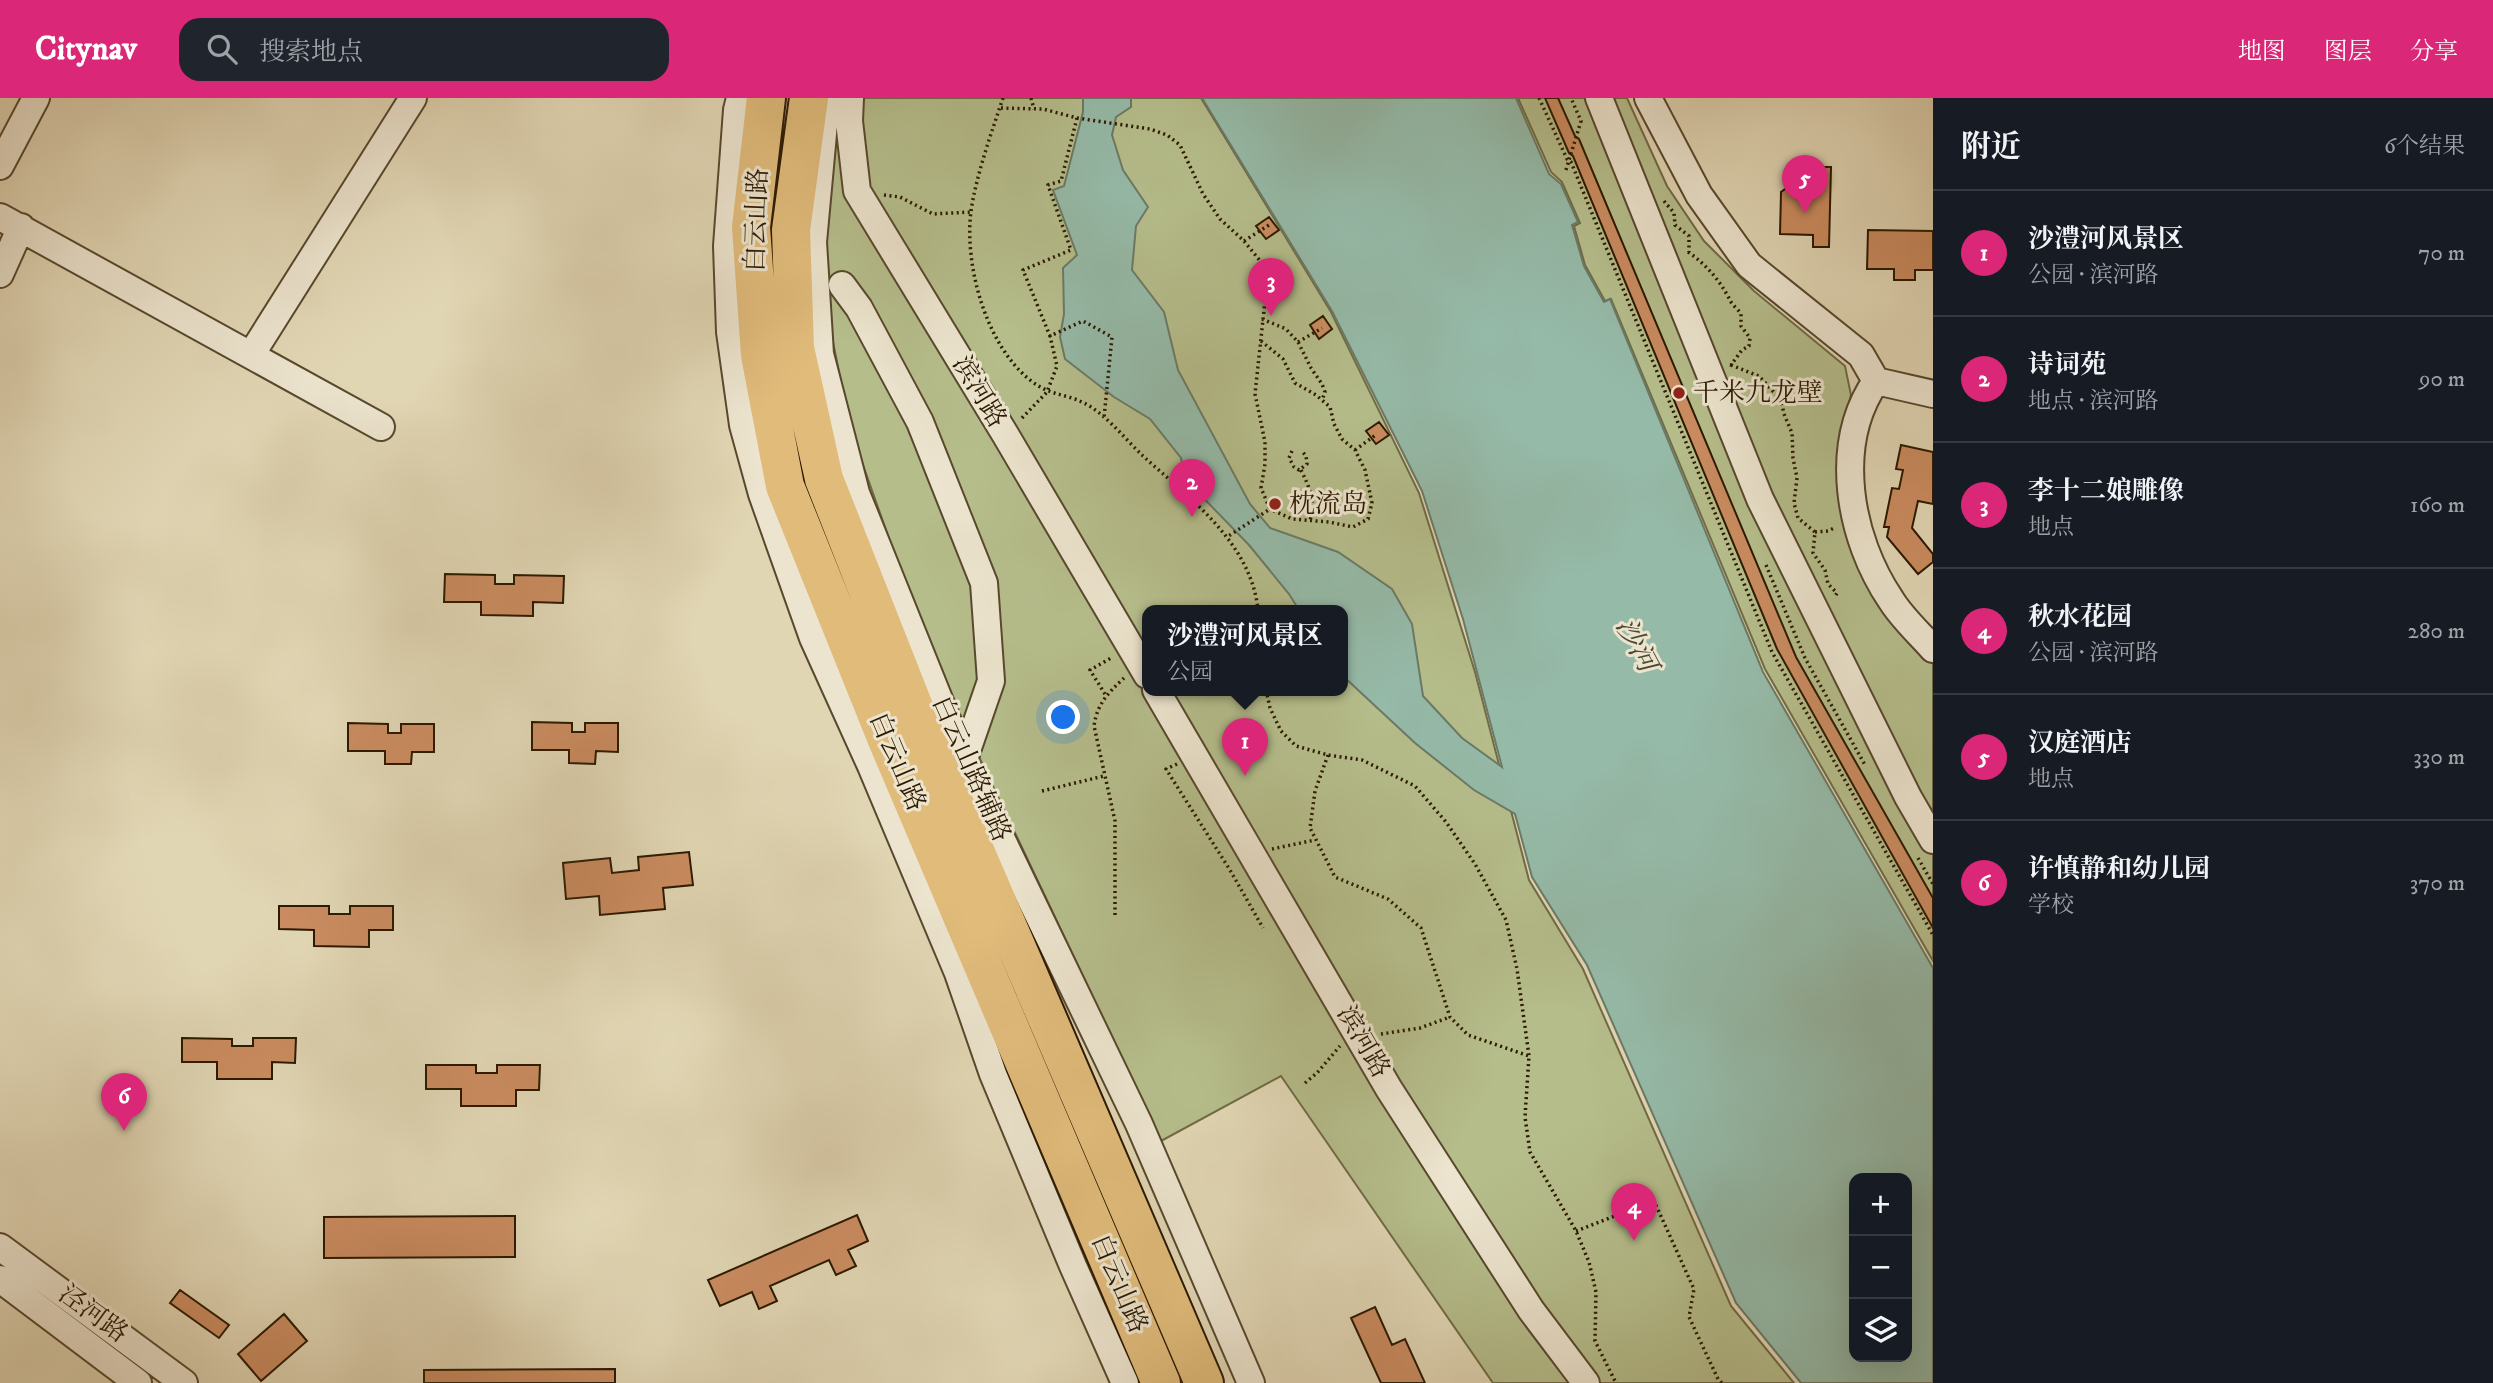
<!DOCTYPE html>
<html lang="zh">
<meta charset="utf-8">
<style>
body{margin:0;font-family:"IM FELL DW Pica","Noto Serif SC",serif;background:#20242c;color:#f1f3f6}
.controls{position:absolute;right:21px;bottom:21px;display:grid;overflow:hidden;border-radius:14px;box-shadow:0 7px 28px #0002}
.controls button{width:63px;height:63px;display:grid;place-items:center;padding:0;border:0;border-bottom:2px solid #363941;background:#171b24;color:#f1f3f6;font:35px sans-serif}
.you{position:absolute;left:1064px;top:620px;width:24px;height:24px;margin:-18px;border:5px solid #fff;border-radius:50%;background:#1a73e8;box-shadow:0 0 0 10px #1a73e833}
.badge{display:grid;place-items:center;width:46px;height:46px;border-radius:50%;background:#db2777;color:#fff;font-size:23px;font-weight:700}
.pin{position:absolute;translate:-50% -58px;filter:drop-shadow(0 2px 4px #0008)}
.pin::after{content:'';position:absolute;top:37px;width:24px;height:21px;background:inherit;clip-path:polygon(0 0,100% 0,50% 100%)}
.popup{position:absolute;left:1142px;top:507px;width:206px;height:91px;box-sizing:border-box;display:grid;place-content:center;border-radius:14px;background:#171b24;filter:drop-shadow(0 2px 5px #0005);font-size:23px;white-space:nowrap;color:#9ea1a6}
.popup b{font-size:26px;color:#f1f3f6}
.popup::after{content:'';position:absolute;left:50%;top:100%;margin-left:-14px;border:14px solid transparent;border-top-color:#171b24}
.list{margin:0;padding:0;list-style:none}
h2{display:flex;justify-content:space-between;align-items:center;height:91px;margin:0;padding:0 28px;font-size:30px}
h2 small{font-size:23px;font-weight:400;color:#9ea1a6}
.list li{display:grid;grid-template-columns:46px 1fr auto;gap:21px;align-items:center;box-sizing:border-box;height:126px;padding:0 28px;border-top:2px solid #363941}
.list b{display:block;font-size:26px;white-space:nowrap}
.list p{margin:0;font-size:23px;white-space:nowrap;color:#9ea1a6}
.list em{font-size:23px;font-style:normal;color:#9ea1a6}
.icon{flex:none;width:38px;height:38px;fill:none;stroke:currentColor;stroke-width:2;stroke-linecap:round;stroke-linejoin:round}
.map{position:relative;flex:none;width:1933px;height:1285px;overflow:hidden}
header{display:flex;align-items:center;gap:42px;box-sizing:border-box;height:98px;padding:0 35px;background:#db2777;color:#fff}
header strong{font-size:33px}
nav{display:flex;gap:38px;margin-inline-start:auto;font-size:24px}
.search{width:490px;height:63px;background:#20242c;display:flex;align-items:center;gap:18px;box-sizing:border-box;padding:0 24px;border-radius:21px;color:#9ea1a6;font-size:26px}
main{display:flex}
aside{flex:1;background:#171b24}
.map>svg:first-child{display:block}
</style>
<header>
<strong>Citynav</strong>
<div class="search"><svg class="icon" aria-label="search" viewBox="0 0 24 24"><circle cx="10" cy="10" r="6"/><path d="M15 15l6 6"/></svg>搜索地点</div>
<nav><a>地图</a><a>图层</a><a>分享</a></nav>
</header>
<main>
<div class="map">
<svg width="1933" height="1285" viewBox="0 0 1933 1285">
<rect width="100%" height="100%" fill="#e1d6b4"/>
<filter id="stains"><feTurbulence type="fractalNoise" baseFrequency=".00286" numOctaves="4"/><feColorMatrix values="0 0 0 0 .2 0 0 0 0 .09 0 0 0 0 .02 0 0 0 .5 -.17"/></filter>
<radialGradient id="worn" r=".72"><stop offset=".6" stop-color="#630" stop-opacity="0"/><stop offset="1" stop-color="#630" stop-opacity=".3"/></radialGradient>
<!-- green -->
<path fill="#b5bd8b" stroke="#706b46" stroke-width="2" fill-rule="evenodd" d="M790,0H1201L1331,214L1419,395L1475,574L1529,782L1583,871L1731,1208L1794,1285H1493L1281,978L1161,1043L928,551L851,333L832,239ZM1147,512H1343V592H1147Z
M1518,0H1627L1667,88L1704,143L1754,193L1845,268L1851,297L1838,347L1844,423L1875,496L1933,566V863L1765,571L1611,201L1605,203L1585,167L1574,128L1580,125L1562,84L1551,74Z"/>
<!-- water -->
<path fill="#95baa8" stroke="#6b7a65" stroke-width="2" fill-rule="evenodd" d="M1083,0H1131V9L1116,19L1112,37L1123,72L1148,109L1136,128L1132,172L1164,214L1178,272L1250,406L1270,430L1338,454L1392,491L1412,526L1423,598L1462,640L1502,669L1463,521L1422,393L1332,213L1202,0H1516L1549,76L1561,86L1578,124L1572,127L1584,168L1604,204L1610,201L1763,574L1933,870V1285H1801L1736,1205L1587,867L1532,779L1515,716L1474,692L1415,645L1343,578V512H1299L1289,496L1249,447L1185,381L1181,360L1150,321L1114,299L1065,261L1060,239L1064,216L1063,170L1077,157L1053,92L1064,88L1083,14ZM1854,1080H1907V1259H1854Z"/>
<!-- building -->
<path fill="#ca8c60" stroke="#2b1900" stroke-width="2" d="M1545,0H1558L1575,38L1579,41L1796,559L1933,800V830L1777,551L1573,58L1569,55Z
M1804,69H1831L1829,149H1813V137L1780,136L1781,94L1800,80Z
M1269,119L1279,132L1266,141L1256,128Z
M1868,132L1933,133V172H1915V182H1894V171H1867Z
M1323,218L1332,231L1319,241L1310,227Z
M1379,324L1389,337L1376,346L1366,333Z
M1901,347L1933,354V406L1918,403L1912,430L1933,456V464L1918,476L1887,439L1889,429H1884L1892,390L1899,391L1903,372L1896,371Z
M445,476L495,477V486H514V477L564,478L563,505L533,504V518L481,517V504H444Z
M532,624L572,625V634H585V625H618V654L596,653L595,666L569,665V652H532Z
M348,625L388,626V635H401V626H434V654H412L411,666H385V653H348Z
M689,754L693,787L663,790L665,811L600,817L599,798L566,801L563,765L610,760L612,775L639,772L638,759Z
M279,808H329V816H350V808H393V832H369V849L314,848V832L279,831Z
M182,940L232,941V948H253V940H296L295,965L272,964V981H217V964H182Z
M426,967H476V975H497V967H540L539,992H516V1008H461V991H426Z
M857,1117L868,1143L848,1152L856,1168L836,1177L829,1162L770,1188L777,1203L759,1211L752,1194L720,1208L708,1182Z
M515,1118V1159L324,1160V1119Z
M180,1192L229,1227L219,1240L170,1205Z
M1375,1209L1392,1247L1405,1241L1425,1285H1381L1351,1220Z
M284,1216L307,1243L261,1283L238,1256Z
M615,1271V1285H424V1272Z"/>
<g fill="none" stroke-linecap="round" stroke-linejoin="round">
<!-- minor casing -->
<g stroke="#58482d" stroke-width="30">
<path id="minor" d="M740,0L737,12L727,148L730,234L743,327L762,396L813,540L871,668L958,875L993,976L1073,1168L1125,1285
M829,0L824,25L813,144L820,256L856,395L964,663L1139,1026L1251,1285
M850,0L849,23L857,93L1005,336L1147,577
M1599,0L1760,401L1908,699L1933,742
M1648,0L1699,97L1749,167L1861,257L1876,283L1933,296
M0,68L36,0
M0,119L381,329
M0,176L21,129
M842,187L859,210L920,324L984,485L991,583L961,670
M251,257L413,0
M1876,283C1832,347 1849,440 1891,502C1902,520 1919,535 1933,551
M1156,592L1389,991L1531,1212L1586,1285
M0,1149L184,1285
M0,1181L138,1285"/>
</g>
<!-- highway casing -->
<g stroke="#2b1900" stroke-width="42">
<path id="highway" d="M766,0L751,129L760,257L785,388L887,642L1161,1285
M809,0L791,132L795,250L824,381L921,627L1204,1285"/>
</g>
<!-- path -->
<path stroke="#2b1900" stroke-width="3.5" stroke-dasharray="2 3.5" stroke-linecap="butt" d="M1003,0C992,33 976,78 971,113C964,167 986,247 1030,282C1050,298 1064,295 1084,305C1106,316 1125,341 1143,358C1189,400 1251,444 1258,512
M1031,0L1034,11
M1539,0L1567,61L1571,64L1772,554L1933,837
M1001,10L1043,11L1077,20L1150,31L1167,37L1180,47L1203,96L1220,121L1244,143L1261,164L1265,203L1255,296L1265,344V366L1261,390L1270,411L1227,439
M1077,20L1061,83L1048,87L1071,152L1023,172L1050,238L1083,223L1112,239L1104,320
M1566,72L1581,23L1571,0
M884,97L900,99L933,116L971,114
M1664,103L1674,115L1675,127L1689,138V154
M1244,143L1269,127
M1688,154C1707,167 1720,183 1730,202C1732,207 1738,211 1741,216V228L1750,240L1749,248L1742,252L1731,267L1728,266
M1262,221L1286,231L1298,244L1311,270L1322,286L1325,294L1322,302
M1261,243L1283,261L1295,285L1316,297L1330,309L1334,326L1342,341L1355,352L1365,372L1372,405L1368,421L1353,429L1329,424L1292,421L1270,411
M1298,244L1322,230
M1731,267L1759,278L1781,302L1784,316L1792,335L1793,360L1797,380L1794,405L1798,420L1815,434L1813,455L1825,472L1828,486L1837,495L1834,500
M1022,320L1047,294L1057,268L1050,238
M1355,352L1377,336
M1292,353L1289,360L1294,369L1299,372L1307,366L1306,358L1302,353
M1301,372C1310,390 1315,403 1310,423
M1815,434L1828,433L1836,429
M1766,467L1805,560L1865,667
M1266,592L1270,610L1281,633L1296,648L1328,657L1362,662L1415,688L1446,724L1475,766L1506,822L1517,871L1529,958L1525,1019L1530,1054L1576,1133L1589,1164L1596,1194L1595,1243L1616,1285
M1105,596L1090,572L1111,560
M1328,657L1315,693L1310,730L1335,779L1388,801L1421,830L1450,919L1468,937L1529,958
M1177,666L1166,671L1230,772L1263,830
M1042,693L1104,678
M1272,751L1315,742
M1918,760L1933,786
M1115,817V723L1094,628C1097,606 1108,595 1124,580
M1381,936L1420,930L1450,919
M1305,985L1317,975L1340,948
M1576,1133L1654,1103L1694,1191L1689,1219L1718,1281L1722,1285"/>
<!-- minor -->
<use href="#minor" stroke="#ece4ce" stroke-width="26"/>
<!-- highway -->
<use href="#highway" stroke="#e0bb7a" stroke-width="38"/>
</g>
<!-- markers -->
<g fill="#8f2418" stroke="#ece4ce" stroke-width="2.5">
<circle cx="1679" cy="295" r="7"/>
<circle cx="1275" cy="406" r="7"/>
</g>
<g text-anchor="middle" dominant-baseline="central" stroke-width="6" stroke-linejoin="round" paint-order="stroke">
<!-- street labels -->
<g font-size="26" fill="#2b1900" stroke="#ece4ce">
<text transform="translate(757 122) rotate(-88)">白云山路</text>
<text transform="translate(979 294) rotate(59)">滨河路</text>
<text transform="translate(897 664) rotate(67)">白云山路</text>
<text transform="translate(971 671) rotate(66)">白云山路辅路</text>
<text transform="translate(1363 944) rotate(60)">滨河路</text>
<text transform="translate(1119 1186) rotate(67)">白云山路</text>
<text transform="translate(93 1216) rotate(36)">泾河路</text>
</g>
<!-- poi labels -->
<g font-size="26" fill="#2b1900" stroke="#ece4ce" text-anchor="start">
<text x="1693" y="295">千米九龙壁</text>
<text x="1289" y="406">枕流岛</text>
</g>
<!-- water labels -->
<g font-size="28" font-style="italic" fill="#4b4932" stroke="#ece4ce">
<text transform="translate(1636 547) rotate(62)">沙河</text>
</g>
</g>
<rect width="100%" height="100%" filter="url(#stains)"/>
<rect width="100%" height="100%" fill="url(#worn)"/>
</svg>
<div class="controls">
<button>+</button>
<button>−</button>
<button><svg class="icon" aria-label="layers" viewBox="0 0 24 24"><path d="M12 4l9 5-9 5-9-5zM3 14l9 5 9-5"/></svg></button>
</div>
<div class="you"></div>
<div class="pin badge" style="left:1245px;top:678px">1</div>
<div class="popup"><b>沙澧河风景区</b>公园</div>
<div class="pin badge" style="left:1192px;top:419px">2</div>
<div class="pin badge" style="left:1271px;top:218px">3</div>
<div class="pin badge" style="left:1634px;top:1143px">4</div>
<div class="pin badge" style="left:1805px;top:115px">5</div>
<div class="pin badge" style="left:124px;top:1033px">6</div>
</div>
<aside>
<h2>附近<small>6个结果</small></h2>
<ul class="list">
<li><span class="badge">1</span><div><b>沙澧河风景区</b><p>公园 · 滨河路</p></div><em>70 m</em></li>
<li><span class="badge">2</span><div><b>诗词苑</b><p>地点 · 滨河路</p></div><em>90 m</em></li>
<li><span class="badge">3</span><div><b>李十二娘雕像</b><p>地点</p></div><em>160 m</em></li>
<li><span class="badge">4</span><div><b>秋水花园</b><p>公园 · 滨河路</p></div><em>280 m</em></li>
<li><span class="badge">5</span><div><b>汉庭酒店</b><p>地点</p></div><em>330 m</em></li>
<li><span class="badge">6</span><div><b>许慎静和幼儿园</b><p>学校</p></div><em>370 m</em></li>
</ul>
</aside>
</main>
